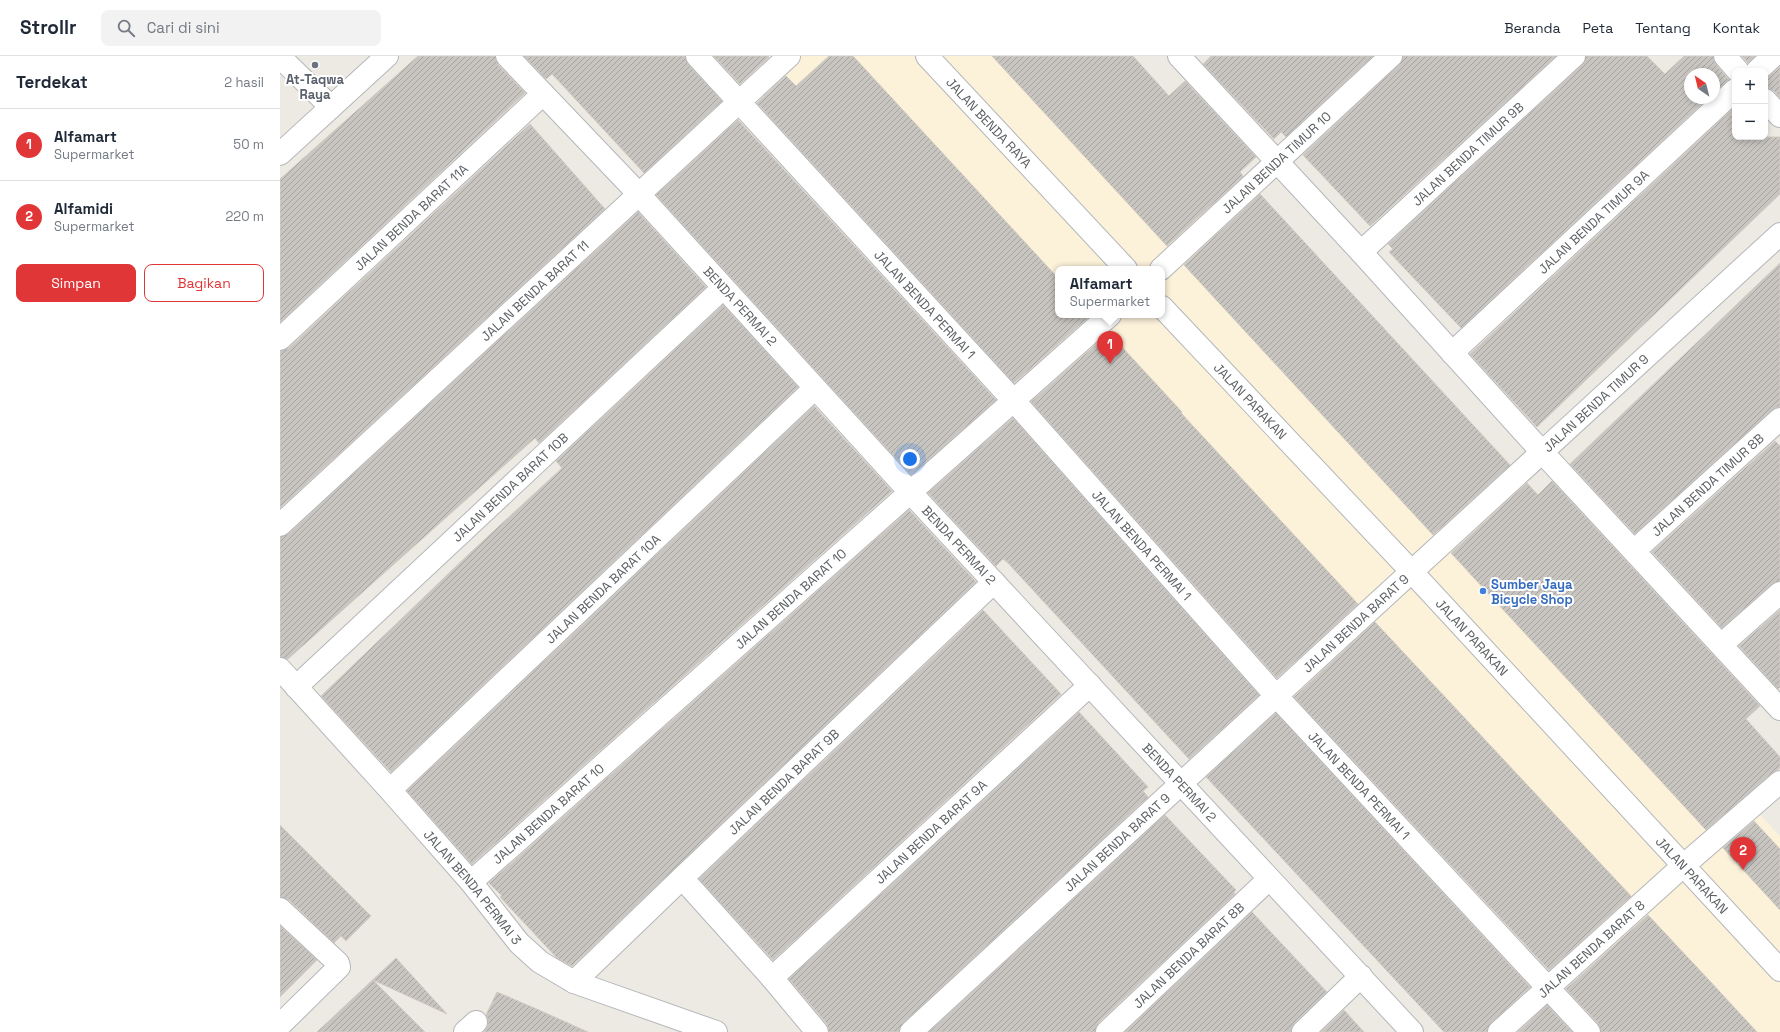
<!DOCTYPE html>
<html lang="id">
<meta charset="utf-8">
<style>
body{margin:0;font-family:"Space Grotesk",sans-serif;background:#f2f2f3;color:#1f2937}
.controls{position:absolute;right:12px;top:12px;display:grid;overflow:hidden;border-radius:8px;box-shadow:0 2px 6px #0003}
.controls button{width:36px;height:36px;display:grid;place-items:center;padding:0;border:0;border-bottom:1px solid #e0e1e3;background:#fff;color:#1f2937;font:20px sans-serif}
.compass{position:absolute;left:1404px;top:12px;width:36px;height:36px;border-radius:50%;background:#fff;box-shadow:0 2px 6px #0003;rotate:325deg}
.you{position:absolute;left:630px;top:403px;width:14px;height:14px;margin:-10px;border:3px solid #fff;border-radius:50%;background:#1a73e8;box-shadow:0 0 0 6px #1a73e833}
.badge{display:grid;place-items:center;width:26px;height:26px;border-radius:50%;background:#e13637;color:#fff;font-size:13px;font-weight:700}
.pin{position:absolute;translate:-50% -33px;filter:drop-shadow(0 1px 2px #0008)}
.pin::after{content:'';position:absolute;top:21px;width:14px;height:12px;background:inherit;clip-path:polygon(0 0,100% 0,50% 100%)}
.popup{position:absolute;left:775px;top:210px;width:110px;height:52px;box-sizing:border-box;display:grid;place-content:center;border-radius:8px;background:#fff;filter:drop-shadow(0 1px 3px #0005);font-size:13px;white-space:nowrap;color:#747a83}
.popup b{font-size:15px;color:#1f2937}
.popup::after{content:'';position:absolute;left:50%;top:100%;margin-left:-8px;border:8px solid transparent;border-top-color:#fff}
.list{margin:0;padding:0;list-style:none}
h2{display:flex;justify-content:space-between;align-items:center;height:52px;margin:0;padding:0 16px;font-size:17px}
h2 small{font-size:13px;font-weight:400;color:#747a83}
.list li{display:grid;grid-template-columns:26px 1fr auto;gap:12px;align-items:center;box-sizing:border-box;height:72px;padding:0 16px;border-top:1px solid #e0e1e3}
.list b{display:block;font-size:15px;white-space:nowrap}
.list p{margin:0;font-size:13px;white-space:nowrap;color:#747a83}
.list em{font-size:13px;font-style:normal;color:#747a83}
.actions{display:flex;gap:8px;padding:12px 16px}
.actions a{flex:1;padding:9px 0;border:1px solid #e13637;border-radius:8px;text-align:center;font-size:14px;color:#e13637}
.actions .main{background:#e13637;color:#fff}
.icon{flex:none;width:22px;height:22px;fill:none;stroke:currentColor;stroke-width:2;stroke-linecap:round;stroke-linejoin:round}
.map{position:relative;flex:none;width:1500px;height:976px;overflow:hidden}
header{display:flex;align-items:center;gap:24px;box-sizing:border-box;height:56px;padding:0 20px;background:#fff;border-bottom:1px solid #e0e1e3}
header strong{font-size:19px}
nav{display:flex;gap:22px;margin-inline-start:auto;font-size:14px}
.search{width:280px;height:36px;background:#f2f2f3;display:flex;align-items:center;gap:10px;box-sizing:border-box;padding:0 14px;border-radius:8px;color:#747a83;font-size:15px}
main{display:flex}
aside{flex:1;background:#fff}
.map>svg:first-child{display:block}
</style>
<header>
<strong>Strollr</strong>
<div class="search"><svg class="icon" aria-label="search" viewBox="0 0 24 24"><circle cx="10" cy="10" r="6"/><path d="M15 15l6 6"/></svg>Cari di sini</div>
<nav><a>Beranda</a><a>Peta</a><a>Tentang</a><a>Kontak</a></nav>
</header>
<main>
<aside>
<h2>Terdekat<small>2 hasil</small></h2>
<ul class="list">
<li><span class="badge">1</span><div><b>Alfamart</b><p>Supermarket</p></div><em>50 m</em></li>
<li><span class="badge">2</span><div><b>Alfamidi</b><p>Supermarket</p></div><em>220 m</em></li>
</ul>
<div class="actions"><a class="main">Simpan</a><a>Bagikan</a></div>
</aside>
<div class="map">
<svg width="1500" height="976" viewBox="0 0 1500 976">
<defs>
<pattern id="building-hatch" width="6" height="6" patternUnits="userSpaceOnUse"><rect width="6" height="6" fill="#c8c5c0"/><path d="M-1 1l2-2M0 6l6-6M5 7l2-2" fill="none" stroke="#a5a3a0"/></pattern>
</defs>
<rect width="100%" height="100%" fill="#edeae3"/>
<!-- commercial -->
<path fill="#fcf1d9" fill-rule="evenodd" d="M488,0H791L924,150L1193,433L1457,734L1500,780V976H1403L1310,871L1033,583ZM778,213H882V259H778Z"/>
<!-- building -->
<path fill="url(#building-hatch)" stroke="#d2cbc2" d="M138,0H215L218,9L245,37L0,266V123Z
M244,0H405L408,8L442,45L364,117L272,18L266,23Z
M434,0H488L489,1L460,28Z
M549,0H573L778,222V259H811L734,327L477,47L506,20L516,30Z
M712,0H853L889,40L905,25L976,101L960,116L963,120L887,190Z
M931,0H1093L1006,81L1001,76L994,83L923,8Z
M1123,0H1276L1090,170L1023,99L1119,9Z
M1306,0H1367L1385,18L1404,0H1433L1436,8L1449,24L1434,36V18H1410V42H1428L1181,272L1109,196L1113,193L1108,188L1302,9Z
M1462,0H1475L1468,7Z
M1500,11V42L1494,35L1485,32V24Z
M1455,51V81H1500V138L1257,371L1190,298Z
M458,64L716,344L631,419L376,139Z
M250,68L325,153L0,452V295L9,292Z
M980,138L1230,409L1153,479L904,209Z
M358,156L426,231L259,387L255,382L8,603L0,601V481L8,478Z
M1500,207V350L1492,354L1355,478L1290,408Z
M443,249L518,331L111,716L41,640L191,496L282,412L276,405Z
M829,277L902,356L901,357L1078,548L997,622L751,346Z
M534,350L612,435L192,808L127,735Z
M733,362L979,639L909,703L727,506L723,503L716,510L648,437Z
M1495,385L1500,390V525L1492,528L1442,572L1372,496Z
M1272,425L1480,650L1466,663L1500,701V712L1492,717L1426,774L1171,497L1247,427L1258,439Z
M629,454L696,526L292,910L277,902L220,841L222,840L209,827Z
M703,554L781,638L493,904L419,823Z
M1500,554V631L1498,633L1459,590Z
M1095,566L1351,840L1269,914L1014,641Z
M799,656L868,731L863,735L868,741L623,967L619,976H549L547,968L509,923Z
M996,657L1250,931L1211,967L1207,976H1164L926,721Z
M885,759L956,834L954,836L955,838L818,967L815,976H649Z
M1474,765L1500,793V854L1443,792Z
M0,769L91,860L66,885L61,880L54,887L9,844L0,841Z
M972,856L1047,936L1014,967L1011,976H845Z
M1368,859L1428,923L1477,976H1321L1318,967L1286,933Z
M0,870L37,904L0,941Z
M116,902L167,958L93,924L145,976H37Z
M217,936L259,954L308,976H204L208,969V964L206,959Z
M1267,949L1292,976H1238Z
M1064,954L1084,976H1041Z"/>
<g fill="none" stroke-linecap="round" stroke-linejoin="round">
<!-- minor casing -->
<g stroke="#b4b6ba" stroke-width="24">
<g id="minor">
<path id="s1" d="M227,0L354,133L630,436L1132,976"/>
<path id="s2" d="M417,0L734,345L989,632L1309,976"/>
<path d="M899,0L1081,196L1262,396L1500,653"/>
<path d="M1445,0L1458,15"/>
<path d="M0,1L51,51"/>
<path d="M1477,15L1493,0"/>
<path d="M1485,44L1500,60"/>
<path d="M0,98L107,0"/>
<path id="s3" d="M1081,196L1294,0"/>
<path id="s4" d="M881,213L1111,0"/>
<path id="s5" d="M0,283L263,38"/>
<path id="s6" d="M1172,297L1455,34"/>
<path id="s7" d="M0,469L509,0"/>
<path id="s8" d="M1354,495L1500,363"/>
<path d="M1441,589L1500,537"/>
<path id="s9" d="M0,613L110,734L191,826L239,887L260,906L294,926L436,976"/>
<path id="s10" d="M16,631L443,232"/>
<path id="s11" d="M110,734L535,332"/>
<path d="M402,822L492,922L537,976"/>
<path id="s12" d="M191,826L830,259"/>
<path d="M0,853L58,907L59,911L0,969"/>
<path id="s13" d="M492,922L810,629"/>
<path id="s14" d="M294,926L402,822L714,526"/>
<path d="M185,976L196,966"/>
<path id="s15" d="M631,976C920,709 1210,444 1500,178"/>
<path id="s16" d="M827,976L989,823"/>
<path d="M1023,976L1081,920"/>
<path id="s17" d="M1219,976L1403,810L1500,726"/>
</g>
</g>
<!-- tertiary casing -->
<g stroke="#b4b6ba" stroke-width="24">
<g id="tertiary">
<path id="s18" d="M647,0L846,213"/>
<path id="s19" d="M882,251L1132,516L1500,914"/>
</g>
</g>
<!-- minor -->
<use href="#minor" stroke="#fff" stroke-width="22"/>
<!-- tertiary -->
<use href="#tertiary" stroke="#fff" stroke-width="22"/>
</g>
<!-- markers -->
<circle fill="#6b7280" stroke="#fff" stroke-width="1.5" cx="35" cy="9" r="4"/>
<circle fill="#3f7fe0" stroke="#fff" stroke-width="1.5" cx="1203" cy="535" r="4"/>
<g text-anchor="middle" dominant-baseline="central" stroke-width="4" stroke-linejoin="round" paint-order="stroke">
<!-- worship labels -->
<g font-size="13" font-weight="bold" fill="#5b616d" stroke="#fff">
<text x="35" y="23">At-Taqwa<tspan x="35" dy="15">Raya</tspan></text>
</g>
<!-- street labels -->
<g font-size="13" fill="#5b6063" stroke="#fff">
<text stroke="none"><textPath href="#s18" startOffset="91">JALAN BENDA RAYA</textPath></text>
<text stroke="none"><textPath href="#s3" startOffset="145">JALAN BENDA TIMUR 9B</textPath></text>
<text stroke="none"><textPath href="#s4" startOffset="157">JALAN BENDA TIMUR 10</textPath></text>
<text stroke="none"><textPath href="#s5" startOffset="179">JALAN BENDA BARAT 11A</textPath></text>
<text stroke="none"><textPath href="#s6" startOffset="193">JALAN BENDA TIMUR 9A</textPath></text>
<text stroke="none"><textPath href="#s7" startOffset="346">JALAN BENDA BARAT 11</textPath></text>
<text stroke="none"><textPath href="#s2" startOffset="337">JALAN BENDA PERMAI 1</textPath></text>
<text stroke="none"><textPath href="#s1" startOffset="342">BENDA PERMAI 2</textPath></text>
<text stroke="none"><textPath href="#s19" startOffset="129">JALAN PARAKAN</textPath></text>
<text stroke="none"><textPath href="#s15" startOffset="930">JALAN BENDA TIMUR 9</textPath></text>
<text stroke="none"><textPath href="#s8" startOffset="99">JALAN BENDA TIMUR 8B</textPath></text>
<text stroke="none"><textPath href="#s10" startOffset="293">JALAN BENDA BARAT 10B</textPath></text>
<text stroke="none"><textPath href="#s1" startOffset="666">BENDA PERMAI 2</textPath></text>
<text stroke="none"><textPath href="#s2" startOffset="661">JALAN BENDA PERMAI 1</textPath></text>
<text stroke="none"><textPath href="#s11" startOffset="293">JALAN BENDA BARAT 10A</textPath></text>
<text stroke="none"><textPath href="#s12" startOffset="427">JALAN BENDA BARAT 10</textPath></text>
<text stroke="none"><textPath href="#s15" startOffset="604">JALAN BENDA BARAT 9</textPath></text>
<text stroke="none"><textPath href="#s19" startOffset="453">JALAN PARAKAN</textPath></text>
<text stroke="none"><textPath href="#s14" startOffset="290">JALAN BENDA BARAT 9B</textPath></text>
<text stroke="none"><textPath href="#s1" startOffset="990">BENDA PERMAI 2</textPath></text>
<text stroke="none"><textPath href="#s2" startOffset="985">JALAN BENDA PERMAI 1</textPath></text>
<text stroke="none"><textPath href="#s12" startOffset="103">JALAN BENDA BARAT 10</textPath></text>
<text stroke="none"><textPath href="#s13" startOffset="216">JALAN BENDA BARAT 9A</textPath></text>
<text stroke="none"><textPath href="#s15" startOffset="280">JALAN BENDA BARAT 9</textPath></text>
<text stroke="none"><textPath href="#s19" startOffset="777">JALAN PARAKAN</textPath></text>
<text stroke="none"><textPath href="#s9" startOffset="291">JALAN BENDA PERMAI 3</textPath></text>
<text stroke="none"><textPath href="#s17" startOffset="124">JALAN BENDA BARAT 8</textPath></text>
<text stroke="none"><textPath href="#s16" startOffset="112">JALAN BENDA BARAT 8B</textPath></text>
</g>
<!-- shop labels -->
<g font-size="13" font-weight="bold" fill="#366cbe" stroke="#fff" text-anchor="start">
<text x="1211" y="528">Sumber Jaya<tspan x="1211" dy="15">Bicycle Shop</tspan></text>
</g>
</g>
</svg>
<div class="controls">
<button>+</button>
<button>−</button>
</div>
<svg class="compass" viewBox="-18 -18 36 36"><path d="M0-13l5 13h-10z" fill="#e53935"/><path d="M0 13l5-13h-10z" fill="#747a83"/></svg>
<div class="you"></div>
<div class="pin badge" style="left:830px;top:308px">1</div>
<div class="popup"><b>Alfamart</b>Supermarket</div>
<div class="pin badge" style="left:1463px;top:814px">2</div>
</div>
</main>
